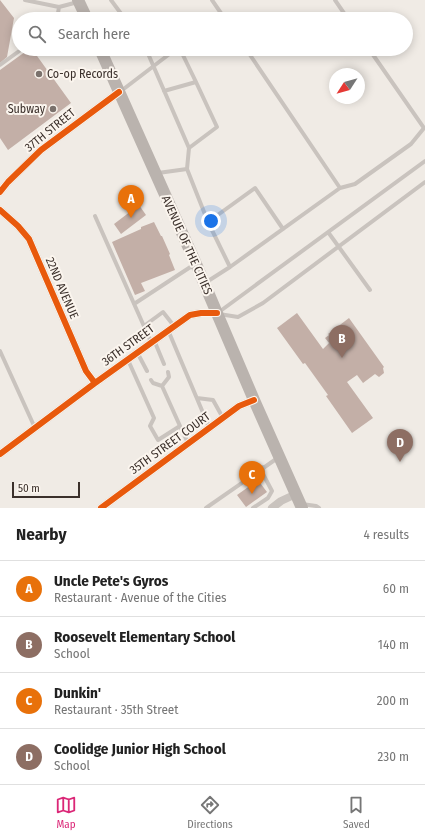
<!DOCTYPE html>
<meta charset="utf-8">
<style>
body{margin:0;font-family:"Fira Sans Condensed",sans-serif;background:#f6f6f6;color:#222}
.compass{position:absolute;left:329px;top:68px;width:36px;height:36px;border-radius:50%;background:#fff;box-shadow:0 2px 10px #0003;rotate:234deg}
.scale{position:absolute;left:12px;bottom:10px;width:68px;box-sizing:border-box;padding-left:4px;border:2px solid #3b302b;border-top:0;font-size:11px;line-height:14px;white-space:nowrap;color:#3b302b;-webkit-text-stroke:3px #fbf5ee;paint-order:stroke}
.you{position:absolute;left:211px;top:221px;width:14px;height:14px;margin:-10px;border:3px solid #fff;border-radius:50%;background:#1a73e8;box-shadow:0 0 0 6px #1a73e833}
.badge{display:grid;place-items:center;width:26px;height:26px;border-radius:50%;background:#db2777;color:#fff;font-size:13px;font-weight:700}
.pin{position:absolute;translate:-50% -33px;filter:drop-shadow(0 1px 2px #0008)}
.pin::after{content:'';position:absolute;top:21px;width:14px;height:12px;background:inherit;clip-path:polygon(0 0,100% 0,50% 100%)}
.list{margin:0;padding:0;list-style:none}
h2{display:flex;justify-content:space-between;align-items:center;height:52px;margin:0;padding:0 16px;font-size:17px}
h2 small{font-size:13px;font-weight:400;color:#767676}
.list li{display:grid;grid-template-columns:26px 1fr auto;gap:12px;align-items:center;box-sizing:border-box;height:56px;padding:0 16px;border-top:1px solid #e0e0e0}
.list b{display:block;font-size:15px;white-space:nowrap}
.list p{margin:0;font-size:13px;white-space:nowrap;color:#767676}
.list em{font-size:13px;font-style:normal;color:#767676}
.icon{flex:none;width:22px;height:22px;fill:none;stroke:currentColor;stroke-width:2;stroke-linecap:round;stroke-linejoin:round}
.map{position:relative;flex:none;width:425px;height:508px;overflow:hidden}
.search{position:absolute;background:#fff;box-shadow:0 2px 10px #0003;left:12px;right:12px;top:12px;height:44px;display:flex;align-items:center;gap:10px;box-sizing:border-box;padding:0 14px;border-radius:22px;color:#767676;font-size:15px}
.sheet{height:276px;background:#fff}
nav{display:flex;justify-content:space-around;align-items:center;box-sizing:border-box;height:56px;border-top:1px solid #e0e0e0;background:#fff;font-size:11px;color:#767676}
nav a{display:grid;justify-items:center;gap:2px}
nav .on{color:#db2777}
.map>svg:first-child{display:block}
</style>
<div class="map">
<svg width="425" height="508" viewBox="0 0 425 508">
<rect width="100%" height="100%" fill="#f0ebe5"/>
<!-- building -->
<path fill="#c3afa7" d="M0,0L14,18L7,57L0,63Z
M29,49H32L71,103L8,150L0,138V70Z
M139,205L146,215L121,234L114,224Z
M154,222L161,236H162L170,254L169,255L175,270L141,283L145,291L135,295L112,242L141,229V227Z
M297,313L323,349L329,343L325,338L329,335L328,334L349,318L384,367L383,368L384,373L379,377L375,374L363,383L357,375L347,382L373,418L352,433L326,396L328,395L305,363L303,364L277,328Z
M258,480L267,492L246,507L237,495Z"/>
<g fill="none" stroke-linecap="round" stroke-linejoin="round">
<!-- service -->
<path stroke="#c9c3be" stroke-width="4" d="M25,0L59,7
M111,0L125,19
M212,0L225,19
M335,0L348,19
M57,19L59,7L78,2
M146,49L189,148L187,169
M180,49L196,82
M0,65L22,49
M121,91L176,49
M164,91L196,82L217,127L189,148
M158,173L187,169L208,222L230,267L205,283
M340,188L355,184L411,144L424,128L369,49
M95,216L151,342
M208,222L255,188L283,229
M328,232L370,290
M230,267L340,188L246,49
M134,304L195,264
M219,312L425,161
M219,314L238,317L263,303L425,182
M144,326L163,312L174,326
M168,330L209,427
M154,340L164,364
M0,351L35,428
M137,352L147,371
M128,360L154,418L150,426L158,440L180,426
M151,380L153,383L162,386L180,426L188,443
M162,386L169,377L168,372
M197,398L213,400L223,418
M302,504L316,506L319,508
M206,508L279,457
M253,508L268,498L272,491L263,474V467"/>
<!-- minor -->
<path stroke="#c9c3be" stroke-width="8" d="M0,192L8,182L41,150L119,92
M0,210L18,226L29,239L86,371L95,383
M0,454L95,383L190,315L201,313H217
M101,508L239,406L254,400
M272,508L281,501L296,494"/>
<!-- secondary -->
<path stroke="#bab3ae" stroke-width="12" d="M78,0L87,19
M100,49L196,264L254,400L302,508"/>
<!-- cycleway casing -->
<g stroke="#fbf5ee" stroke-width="8">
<path id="cycleway" d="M0,192L8,182L41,150L119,92
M0,210L18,226L29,239L86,371L95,383
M0,454L95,383L190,315L201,313H217
M101,508L239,406L254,400"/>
</g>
<!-- cycleway -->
<use href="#cycleway" stroke="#e8590c" stroke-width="6"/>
</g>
<!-- markers -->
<g fill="#7a716c" stroke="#fbf5ee" stroke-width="1.5">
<circle cx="39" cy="74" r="4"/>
<circle cx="53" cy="109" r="4"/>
</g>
<g text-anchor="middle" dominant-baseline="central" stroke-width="4" stroke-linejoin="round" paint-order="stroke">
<!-- poi labels -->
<g font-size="12" fill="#3b302b" stroke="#fbf5ee" text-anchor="start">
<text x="47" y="74">Co-op Records</text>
<text x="45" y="109" text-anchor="end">Subway</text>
</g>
<!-- street labels -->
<g font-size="12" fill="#3b302b" stroke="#fbf5ee">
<text transform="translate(50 130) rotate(-39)">37TH STREET</text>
<text transform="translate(187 245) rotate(66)">AVENUE OF THE CITIES</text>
<text transform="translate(62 288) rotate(67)">22ND AVENUE</text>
<text transform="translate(128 345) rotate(-36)">36TH STREET</text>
<text transform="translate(170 443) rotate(-36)">35TH STREET COURT</text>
</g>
</g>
</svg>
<svg class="compass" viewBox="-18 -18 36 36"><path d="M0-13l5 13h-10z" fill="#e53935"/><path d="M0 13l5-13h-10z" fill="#767676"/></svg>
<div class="scale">50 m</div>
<div class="you"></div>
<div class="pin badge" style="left:131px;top:218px;background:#e8710a">A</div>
<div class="pin badge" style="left:342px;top:358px;background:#8d6e63">B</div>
<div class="pin badge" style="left:252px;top:494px;background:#e8710a">C</div>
<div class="pin badge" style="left:400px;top:462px;background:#8d6e63">D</div>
<div class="search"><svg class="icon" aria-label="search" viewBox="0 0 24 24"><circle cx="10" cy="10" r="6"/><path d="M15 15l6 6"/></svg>Search here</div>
</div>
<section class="sheet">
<h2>Nearby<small>4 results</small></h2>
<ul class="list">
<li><span class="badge" style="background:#e8710a">A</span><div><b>Uncle Pete's Gyros</b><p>Restaurant · Avenue of the Cities</p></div><em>60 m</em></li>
<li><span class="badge" style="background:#8d6e63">B</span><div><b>Roosevelt Elementary School</b><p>School</p></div><em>140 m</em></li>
<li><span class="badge" style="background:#e8710a">C</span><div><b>Dunkin'</b><p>Restaurant · 35th Street</p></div><em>200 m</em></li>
<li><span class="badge" style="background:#8d6e63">D</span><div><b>Coolidge Junior High School</b><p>School</p></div><em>230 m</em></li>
</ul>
</section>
<nav>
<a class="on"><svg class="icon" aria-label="map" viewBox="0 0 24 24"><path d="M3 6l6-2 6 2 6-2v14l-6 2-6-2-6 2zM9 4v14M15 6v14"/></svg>Map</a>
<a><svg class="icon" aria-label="directions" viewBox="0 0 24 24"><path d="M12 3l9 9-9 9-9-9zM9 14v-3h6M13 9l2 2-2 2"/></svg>Directions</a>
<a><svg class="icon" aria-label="saved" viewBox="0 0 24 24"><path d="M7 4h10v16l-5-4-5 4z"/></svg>Saved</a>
</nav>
